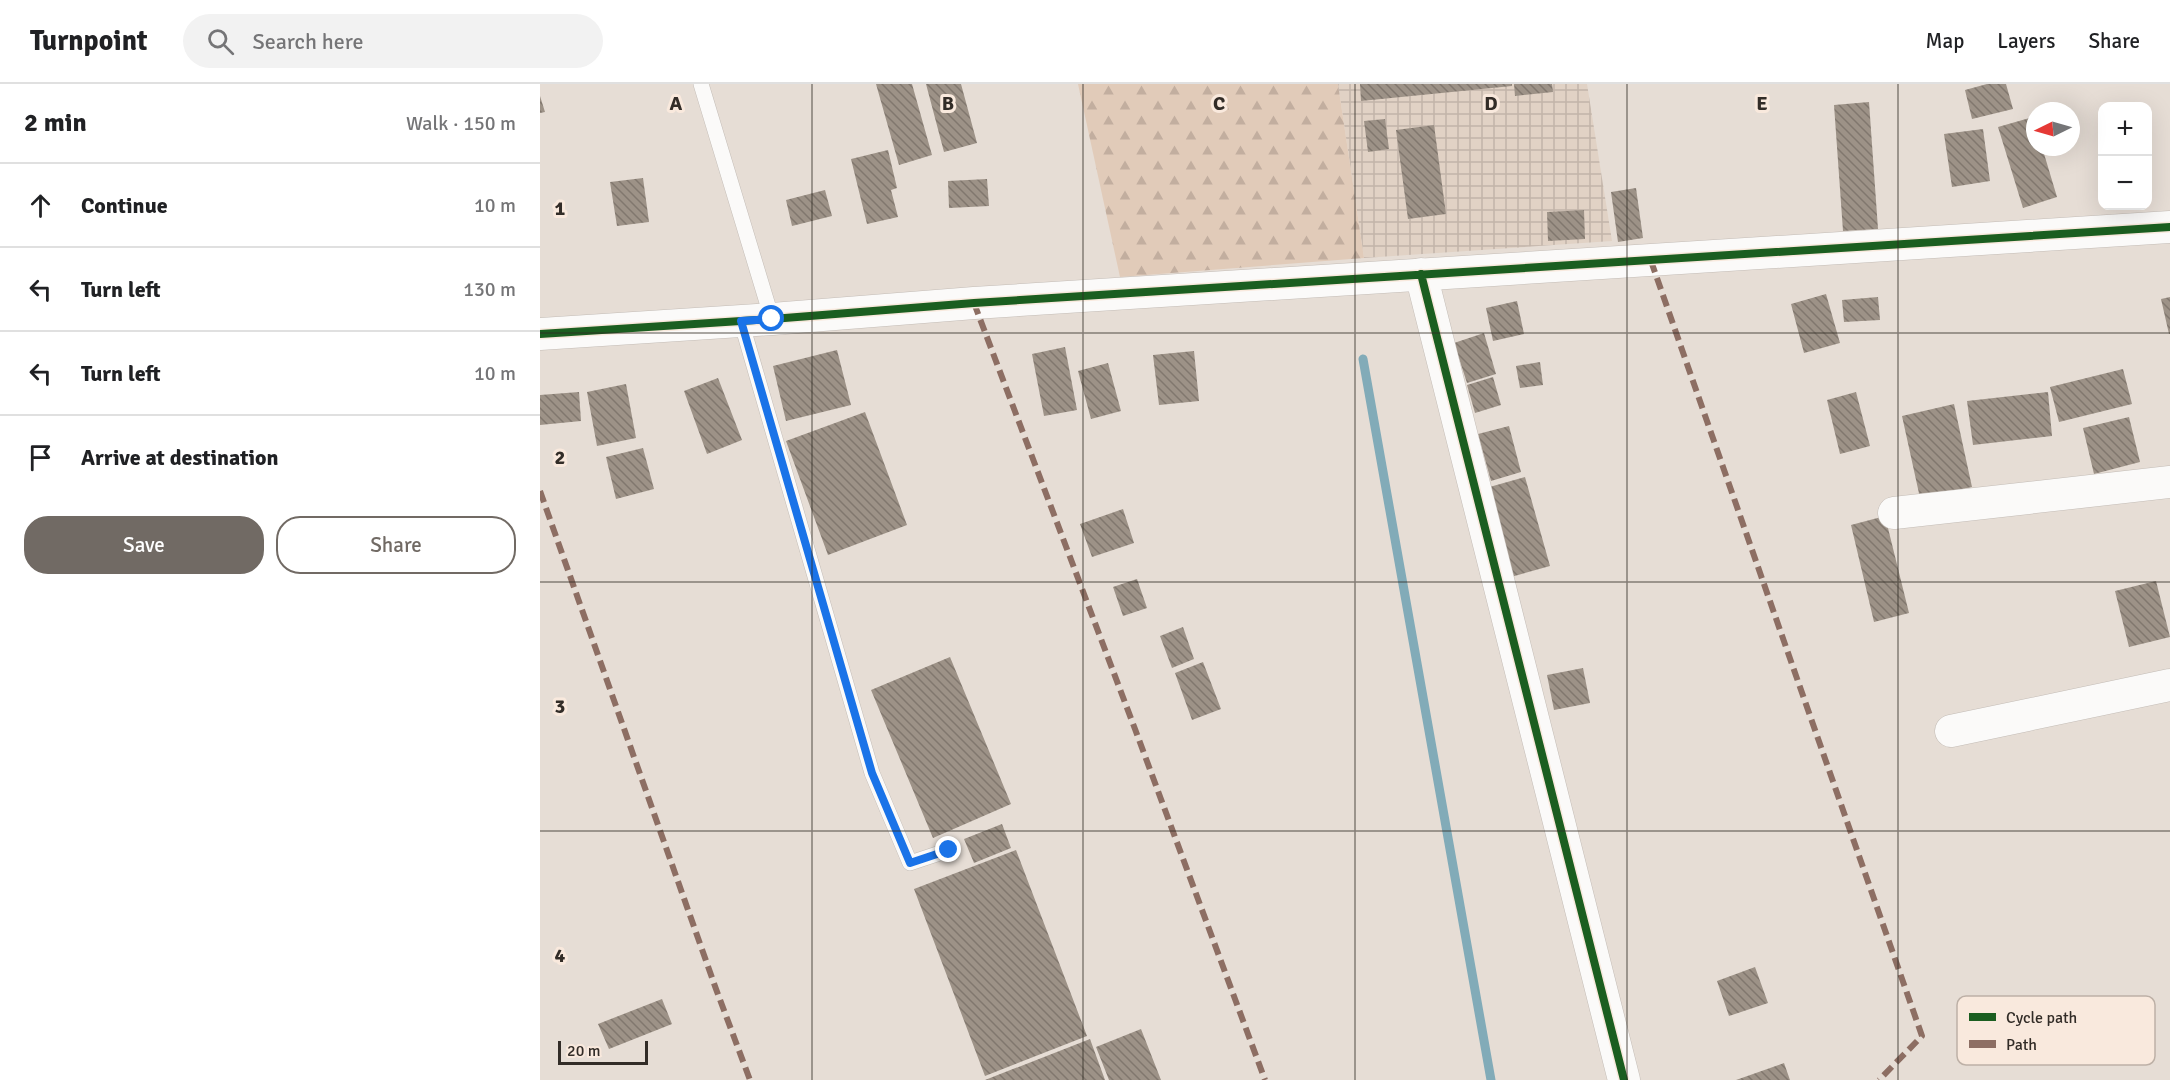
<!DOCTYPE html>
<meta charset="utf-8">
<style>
body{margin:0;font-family:Signika,sans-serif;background:#f2f2f2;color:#202124}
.controls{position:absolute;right:18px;top:18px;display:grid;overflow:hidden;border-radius:12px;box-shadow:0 6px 24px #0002}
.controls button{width:54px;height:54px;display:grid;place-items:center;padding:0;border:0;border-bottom:2px solid #e0e0e0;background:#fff;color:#202124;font:30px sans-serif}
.compass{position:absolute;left:1486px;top:18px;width:54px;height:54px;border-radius:50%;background:#fff;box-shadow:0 6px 24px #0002;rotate:265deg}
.scale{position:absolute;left:18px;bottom:15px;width:90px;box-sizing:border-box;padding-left:6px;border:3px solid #322c27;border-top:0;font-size:16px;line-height:21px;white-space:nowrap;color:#322c27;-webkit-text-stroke:4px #f9e9dd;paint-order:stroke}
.stop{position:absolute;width:18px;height:18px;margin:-14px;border:4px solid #1a73e8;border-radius:50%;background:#fff}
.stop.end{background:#1a73e8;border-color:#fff;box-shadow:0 2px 6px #0008}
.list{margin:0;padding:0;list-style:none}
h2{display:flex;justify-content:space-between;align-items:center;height:78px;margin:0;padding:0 24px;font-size:26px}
h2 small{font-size:20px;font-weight:400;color:#757577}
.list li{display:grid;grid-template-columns:39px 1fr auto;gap:18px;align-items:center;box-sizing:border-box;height:84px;padding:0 24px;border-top:2px solid #e0e0e0}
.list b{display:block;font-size:22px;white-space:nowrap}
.list em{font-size:20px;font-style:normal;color:#757577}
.actions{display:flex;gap:12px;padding:18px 24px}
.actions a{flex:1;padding:14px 0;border:2px solid #716a64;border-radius:24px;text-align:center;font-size:21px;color:#716a64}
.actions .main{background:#716a64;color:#fff}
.icon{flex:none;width:33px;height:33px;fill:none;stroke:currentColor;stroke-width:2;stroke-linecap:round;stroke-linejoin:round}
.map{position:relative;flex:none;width:1630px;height:996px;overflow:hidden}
header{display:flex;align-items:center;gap:36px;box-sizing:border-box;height:84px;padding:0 30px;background:#fff;border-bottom:2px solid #e0e0e0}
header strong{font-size:28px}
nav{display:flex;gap:33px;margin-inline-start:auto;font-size:21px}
.search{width:420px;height:54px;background:#f2f2f2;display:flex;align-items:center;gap:15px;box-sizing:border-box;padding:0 21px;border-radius:33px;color:#757577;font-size:22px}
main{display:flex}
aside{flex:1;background:#fff}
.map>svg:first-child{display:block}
</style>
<header>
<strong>Turnpoint</strong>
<div class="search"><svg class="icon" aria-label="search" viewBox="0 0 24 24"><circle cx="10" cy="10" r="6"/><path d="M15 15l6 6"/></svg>Search here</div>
<nav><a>Map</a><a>Layers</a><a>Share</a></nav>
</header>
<main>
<aside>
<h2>2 min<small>Walk · 150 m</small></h2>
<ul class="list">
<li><svg class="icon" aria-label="ahead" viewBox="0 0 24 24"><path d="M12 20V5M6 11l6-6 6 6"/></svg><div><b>Continue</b></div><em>10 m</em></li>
<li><svg class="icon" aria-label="left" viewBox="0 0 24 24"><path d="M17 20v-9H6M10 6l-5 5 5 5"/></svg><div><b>Turn left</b></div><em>130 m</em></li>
<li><svg class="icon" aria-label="left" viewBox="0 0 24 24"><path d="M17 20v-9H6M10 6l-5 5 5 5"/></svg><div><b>Turn left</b></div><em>10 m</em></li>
<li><svg class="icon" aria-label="arrive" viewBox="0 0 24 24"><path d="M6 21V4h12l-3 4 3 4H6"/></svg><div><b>Arrive at destination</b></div></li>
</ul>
<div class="actions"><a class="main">Save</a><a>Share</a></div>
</aside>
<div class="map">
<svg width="1630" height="996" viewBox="0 0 1630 996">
<defs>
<pattern id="industrial-grid" width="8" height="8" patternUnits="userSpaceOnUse" patternTransform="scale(1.5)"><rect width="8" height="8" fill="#e1d2c5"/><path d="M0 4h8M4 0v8" fill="none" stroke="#c2b4a9"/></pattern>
<pattern id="forest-firs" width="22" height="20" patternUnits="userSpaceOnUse" patternTransform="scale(1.5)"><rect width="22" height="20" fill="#e1cbb9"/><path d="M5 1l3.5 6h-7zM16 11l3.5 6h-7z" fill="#c2ae9f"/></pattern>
<pattern id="building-back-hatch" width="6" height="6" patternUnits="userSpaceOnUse" patternTransform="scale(1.5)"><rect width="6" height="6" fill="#9d9287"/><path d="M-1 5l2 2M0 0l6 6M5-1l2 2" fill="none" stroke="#81776e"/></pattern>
</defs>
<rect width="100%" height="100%" fill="#e6ddd5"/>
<!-- industrial -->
<path fill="url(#industrial-grid)" d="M798,0H1047L1072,157L824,174Z"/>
<!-- forest -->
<path fill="url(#forest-firs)" d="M538,0H798L824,174L580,193Z"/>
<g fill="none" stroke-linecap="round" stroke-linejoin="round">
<!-- stream -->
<path stroke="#82abb8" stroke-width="9" d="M823,275L951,996"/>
</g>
<!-- building -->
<path fill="url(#building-back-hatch)" d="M336,0H372L392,71L359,81Z
M386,0H421L437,59L404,68Z
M820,0H972V2L821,17Z
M974,0H1012L1013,8L975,12Z
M1447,0H1466L1473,25L1432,35L1425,6Z
M0,12L5,28L0,29Z
M1329,18L1338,145L1303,147L1294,21Z
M1493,33L1495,41V63H1502L1517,113L1483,124L1458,43Z
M845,35L849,65L828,68L824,37Z
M894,41L906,130L868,135L856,46Z
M1443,45L1450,97L1412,103L1404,50Z
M348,66L357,104L351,106L358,133L327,140L311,75Z
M103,94L109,138L77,142L70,98Z
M447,95L449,122L409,124L408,97Z
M1096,104L1103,154L1078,158L1071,108Z
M285,106L292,132L252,142L246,116Z
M1044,126L1045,155L1008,157L1007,128Z
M1286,210L1300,259L1264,269L1251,220Z
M1338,213L1340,236L1304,238L1302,216Z
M1630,213V250H1629L1621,215Z
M977,217L984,250L953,257L946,224Z
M944,249L956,290L927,299L914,259Z
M525,263L537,326L504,332L492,270Z
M297,266L311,321L246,337L233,282Z
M654,267L659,317L619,321L613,271Z
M1000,278L1003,301L980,304L976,282Z
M568,279L581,327L551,335L538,287Z
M1583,285L1592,320L1519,338L1510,303Z
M953,293L961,321L935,329L927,301Z
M178,294L202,356L167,370L144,307Z
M86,300L96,354L57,362L47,308Z
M39,308L41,337L0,341V311Z
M1316,308L1330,362L1300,370L1287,316Z
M1508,308L1512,352L1433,361L1427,317Z
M1414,320L1432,403L1380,414L1362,332Z
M325,328L367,441L288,471L246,357Z
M1589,333L1600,378L1554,390L1543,344Z
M969,342L981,388L951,397L938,350Z
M103,364L114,405L76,415L66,373Z
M985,393L1010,482L971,493L946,404Z
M583,425L594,459L552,473L540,440Z
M1345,432L1369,529L1334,538L1311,441Z
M597,495L607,524L583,532L573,503Z
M1616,497L1630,553L1589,563L1575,507Z
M643,543L654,575L632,584L620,552Z
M410,573L471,720L393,754L331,606Z
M663,578L681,625L652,636L635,589Z
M1043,584L1050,619L1014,626L1007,591Z
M462,740L471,764L434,779L424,755Z
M476,766L547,952L445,992L374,805Z
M1215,883L1228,919L1189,932L1177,897Z
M122,915L132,940L69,965L58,940Z
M601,945L621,996H569L556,963Z
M550,955L565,996H445Z
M1244,979L1250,996H1196Z"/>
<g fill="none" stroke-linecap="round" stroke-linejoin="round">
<!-- service casing -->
<g stroke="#c3bcb6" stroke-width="16">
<path id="service" d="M161,0L232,235
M201,237L332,689L370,779L409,766"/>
</g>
<!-- minor casing -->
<g stroke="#c3bcb6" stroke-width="33">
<path id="minor" d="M881,190L1084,996
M0,250L232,235L434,219L1630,143
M1354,429L1630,398
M1411,647L1630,601"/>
</g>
<!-- service -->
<use href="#service" stroke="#fbfaf9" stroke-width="15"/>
<!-- minor -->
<use href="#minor" stroke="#fbfaf9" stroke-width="32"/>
<!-- quiet -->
<path stroke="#8d6e63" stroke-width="6" stroke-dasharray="12 6" stroke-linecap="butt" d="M1111,177L1382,952L1339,996
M434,219L595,645L725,996
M0,407L176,905L210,996"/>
<!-- cycleway casing -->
<g stroke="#f9e9dd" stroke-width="11">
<path id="cycleway" d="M881,190L1084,996
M0,250L232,235L434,219L1630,143"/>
</g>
<!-- cycleway -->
<use href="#cycleway" stroke="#1b5e20" stroke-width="8"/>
</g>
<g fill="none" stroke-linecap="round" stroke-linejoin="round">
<!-- route -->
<path stroke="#1a73e8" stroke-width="8" d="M232,235L201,237L332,689L370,779L409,766"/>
</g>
<!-- grid -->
<path fill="none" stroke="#322c27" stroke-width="1.5" stroke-opacity="0.55" d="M272,0V996M543,0V996M815,0V996M1087,0V996M1358,0V996M0,249H1630M0,498H1630M0,747H1630"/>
<!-- legend -->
<rect x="1417" y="912" width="198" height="69" rx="9" fill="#f9e9dd" stroke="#bdb0a6" stroke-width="1.5"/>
<rect x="1429" y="929" width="27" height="8" fill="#1b5e20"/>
<rect x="1429" y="956" width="27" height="8" fill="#8d6e63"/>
<g font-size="16" fill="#322c27">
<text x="1466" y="939">Cycle path</text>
<text x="1466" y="966">Path</text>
</g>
<g font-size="20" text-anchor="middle" font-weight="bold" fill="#322c27" stroke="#f9e9dd" stroke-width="6" stroke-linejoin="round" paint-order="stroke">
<text x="136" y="26">A</text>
<text x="408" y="26">B</text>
<text x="679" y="26">C</text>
<text x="951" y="26">D</text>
<text x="1222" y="26">E</text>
<text x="20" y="131">1</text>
<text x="20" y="380">2</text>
<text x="20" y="629">3</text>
<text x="20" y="878">4</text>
</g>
</svg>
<div class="controls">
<button>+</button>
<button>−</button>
</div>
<svg class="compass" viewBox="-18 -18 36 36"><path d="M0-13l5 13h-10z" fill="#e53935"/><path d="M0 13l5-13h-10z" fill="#757577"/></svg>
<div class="scale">20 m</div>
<div class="stop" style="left:232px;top:235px"></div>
<div class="stop end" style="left:409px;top:766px"></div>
</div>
</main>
